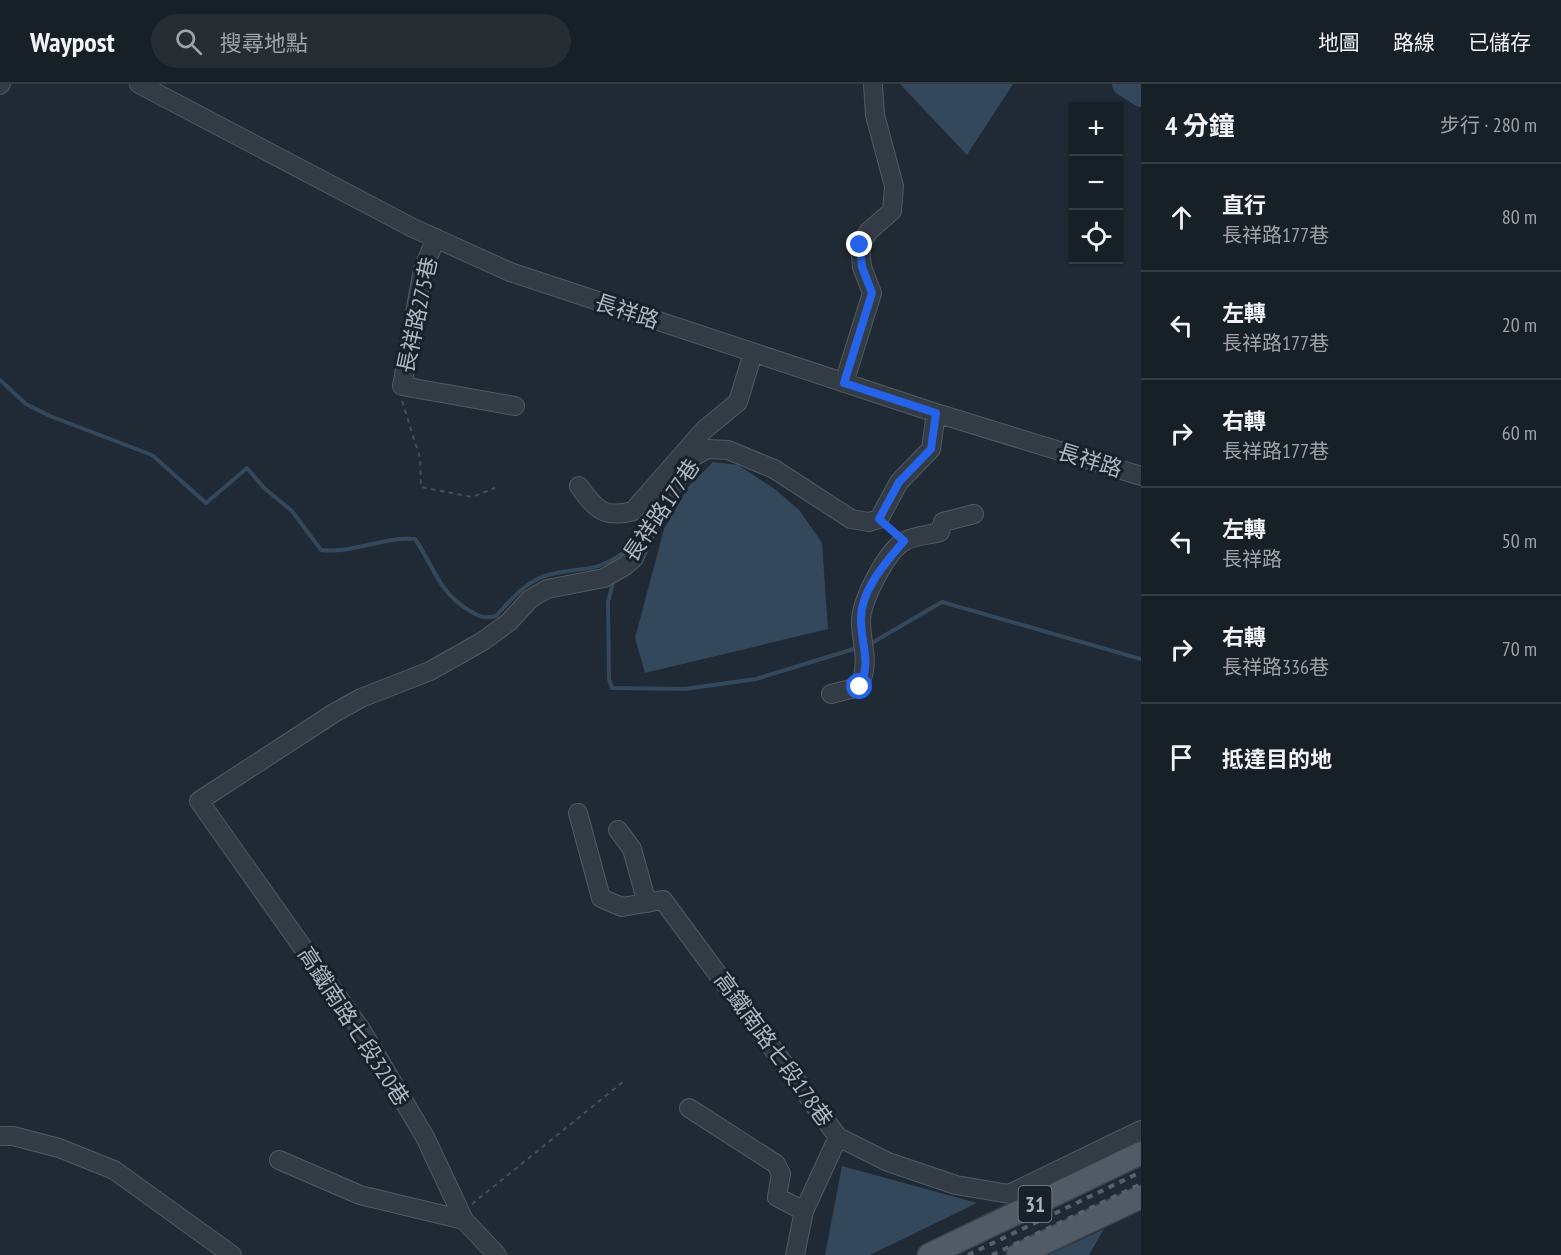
<!DOCTYPE html>
<html lang="zh-TW">
<meta charset="utf-8">
<style>
body{margin:0;font-family:"PT Sans Narrow","Noto Sans TC",sans-serif;background:#252d33;color:#f1f3f6}
.controls{position:absolute;right:18px;top:18px;display:grid;overflow:hidden;border-radius:0px;box-shadow:0 2px 4px #0004}
.controls button{width:54px;height:54px;display:grid;place-items:center;padding:0;border:0;border-bottom:2px solid #363e44;background:#182027;color:#f1f3f6;font:30px sans-serif}
.stop{position:absolute;width:18px;height:18px;margin:-14px;border:4px solid #2563eb;border-radius:50%;background:#fff}
.stop.end{background:#2563eb;border-color:#fff;box-shadow:0 2px 6px #0008}
.list{margin:0;padding:0;list-style:none}
h2{display:flex;justify-content:space-between;align-items:center;height:78px;margin:0;padding:0 24px;font-size:26px}
h2 small{font-size:20px;font-weight:400;color:#9fa3a7}
.list li{display:grid;grid-template-columns:39px 1fr auto;gap:18px;align-items:center;box-sizing:border-box;height:108px;padding:0 24px;border-top:2px solid #363e44}
.list b{display:block;font-size:22px;white-space:nowrap}
.list p{margin:0;font-size:20px;white-space:nowrap;color:#9fa3a7}
.list em{font-size:20px;font-style:normal;color:#9fa3a7}
.icon{flex:none;width:33px;height:33px;fill:none;stroke:currentColor;stroke-width:2;stroke-linecap:round;stroke-linejoin:round}
.map{position:relative;flex:none;width:1141px;height:1171px;overflow:hidden}
header{display:flex;align-items:center;gap:36px;box-sizing:border-box;height:84px;padding:0 30px;background:#182027;border-bottom:2px solid #363e44}
header strong{font-size:28px}
nav{display:flex;gap:33px;margin-inline-start:auto;font-size:21px}
.search{width:420px;height:54px;background:#252d33;display:flex;align-items:center;gap:15px;box-sizing:border-box;padding:0 21px;border-radius:33px;color:#9fa3a7;font-size:22px}
main{display:flex}
aside{flex:1;background:#182027}
.map>svg:first-child{display:block}
</style>
<header>
<strong>Waypost</strong>
<div class="search"><svg class="icon" aria-label="search" viewBox="0 0 24 24"><circle cx="10" cy="10" r="6"/><path d="M15 15l6 6"/></svg>搜尋地點</div>
<nav><a>地圖</a><a>路線</a><a>已儲存</a></nav>
</header>
<main>
<div class="map">
<svg width="1141" height="1171" viewBox="0 0 1141 1171">
<rect width="100%" height="100%" fill="#202a34"/>
<!-- water -->
<path fill="#33485b" d="M900,0H1013L967,71Z
M713,378L738,381L776,406L800,427L822,459L828,545L645,589L635,554L664,445L688,403Z
M842,1082L977,1119L870,1171H825Z
M1104,1145L1089,1171H1048Z"/>
<g fill="none" stroke-linecap="round" stroke-linejoin="round">
<!-- stream -->
<path stroke="#33485b" stroke-width="4" d="M0,296L26,320L50,332L152,371L206,419L247,384L264,404L292,427L321,466C353,470 384,452 415,455C435,484 437,507 470,527C480,533 485,535 496,532C510,517 527,496 548,491C585,481 592,492 627,466L620,476
M614,495L608,518L609,595L612,604L685,605L756,595L857,564
M870,560L942,518L1141,575"/>
<!-- river -->
<path stroke="#33485b" stroke-width="24" d="M1124,0L1141,11"/>
<!-- minor casing -->
<g stroke="#505a63" stroke-width="20">
<path id="minor" d="M139,0L413,144L510,188L936,329L1141,392
M0,1L1,0
M436,154L423,185L402,302L515,322
M844,299L872,209L862,183L860,161L869,147L892,127L894,102L875,31L873,0
M579,402C595,425 604,435 633,427L704,346L738,318L753,269
M831,610L859,603C870,578 862,564 861,539C860,518 886,469 903,458C912,452 929,451 940,448L943,438L974,430
M578,729L601,814L622,823L663,816L838,1053L888,1078L956,1101L1009,1110L1141,1046
M618,746L632,765L647,819
M689,1024L776,1080L781,1090L777,1113L804,1127
M0,1052H13L59,1064L114,1086L232,1171
M279,1076L360,1111L464,1136
M497,1171L464,1136L425,1053L362,947L199,717L334,629L361,614L430,587L483,557L509,538L530,515L547,505L604,494L625,482L634,474L654,429L693,373L707,365L728,366L774,385L851,435L869,438L879,435L899,398L931,365L936,329
M795,1171L804,1127L838,1053"/>
</g>
<!-- major casing -->
<g stroke="#3c454e" stroke-width="25">
<path id="major" d="M929,1171L1141,1069
M1018,1171L1141,1113"/>
</g>
<!-- path -->
<path stroke="#3f5252" stroke-width="2" stroke-dasharray="4.5 4.5" stroke-linecap="butt" d="M402,317L420,374L421,403L472,413L495,404
M472,1120L624,997"/>
<!-- minor -->
<use href="#minor" stroke="#333c45" stroke-width="18"/>
<!-- major -->
<use href="#major" stroke="#515b65" stroke-width="22"/>
<!-- rail -->
<path stroke="#55616c" stroke-width="4" stroke-dasharray="6 6" stroke-linecap="butt" d="M968,1171L1141,1088
M992,1171L1141,1100"/>
</g>
<g fill="none" stroke-linecap="round" stroke-linejoin="round">
<!-- route -->
<path stroke="#2563eb" stroke-width="8" d="M860,603C871,576 862,565 861,538C859,508 885,479 904,457L879,435L899,398L931,365L936,329L844,299L872,209L862,183L860,161"/>
</g>
<g text-anchor="middle" dominant-baseline="central" stroke-width="6" stroke-linejoin="round" paint-order="stroke">
<!-- shield labels -->
<rect fill="#182129" stroke="#808a94" stroke-width="1.5" x="1018.5" y="1102" width="33" height="36" rx="4.5"/>
<g font-size="21" font-weight="bold" fill="#acb7c2">
<text x="1035" y="1120">31</text>
</g>
<!-- street labels -->
<g font-size="22" fill="#acb7c2" stroke="#182129">
<text transform="translate(627 227) rotate(18)">長祥路</text>
<text transform="translate(417 231) rotate(-78)">長祥路275巷</text>
<text transform="translate(1090 376) rotate(17)">長祥路</text>
<text transform="translate(661 426) rotate(-56)">長祥路177巷</text>
<text transform="translate(354 942) rotate(57)">高鐵南路七段320巷</text>
<text transform="translate(774 965) rotate(54)">高鐵南路七段178巷</text>
</g>
</g>
</svg>
<div class="controls">
<button>+</button>
<button>−</button>
<button><svg class="icon" aria-label="locate" viewBox="0 0 24 24"><circle cx="12" cy="12" r="6"/><path d="M12 2v4M12 18v4M2 12h4M18 12h4"/></svg></button>
</div>
<div class="stop" style="left:860px;top:603px"></div>
<div class="stop end" style="left:860px;top:161px"></div>
</div>
<aside>
<h2>4 分鐘<small>步行 · 280 m</small></h2>
<ul class="list">
<li><svg class="icon" aria-label="ahead" viewBox="0 0 24 24"><path d="M12 20V5M6 11l6-6 6 6"/></svg><div><b>直行</b><p>長祥路177巷</p></div><em>80 m</em></li>
<li><svg class="icon" aria-label="left" viewBox="0 0 24 24"><path d="M17 20v-9H6M10 6l-5 5 5 5"/></svg><div><b>左轉</b><p>長祥路177巷</p></div><em>20 m</em></li>
<li><svg class="icon" aria-label="right" viewBox="0 0 24 24"><path d="M7 20v-9h11M14 6l5 5-5 5"/></svg><div><b>右轉</b><p>長祥路177巷</p></div><em>60 m</em></li>
<li><svg class="icon" aria-label="left" viewBox="0 0 24 24"><path d="M17 20v-9H6M10 6l-5 5 5 5"/></svg><div><b>左轉</b><p>長祥路</p></div><em>50 m</em></li>
<li><svg class="icon" aria-label="right" viewBox="0 0 24 24"><path d="M7 20v-9h11M14 6l5 5-5 5"/></svg><div><b>右轉</b><p>長祥路336巷</p></div><em>70 m</em></li>
<li><svg class="icon" aria-label="arrive" viewBox="0 0 24 24"><path d="M6 21V4h12l-3 4 3 4H6"/></svg><div><b>抵達目的地</b></div></li>
</ul>
</aside>
</main>
